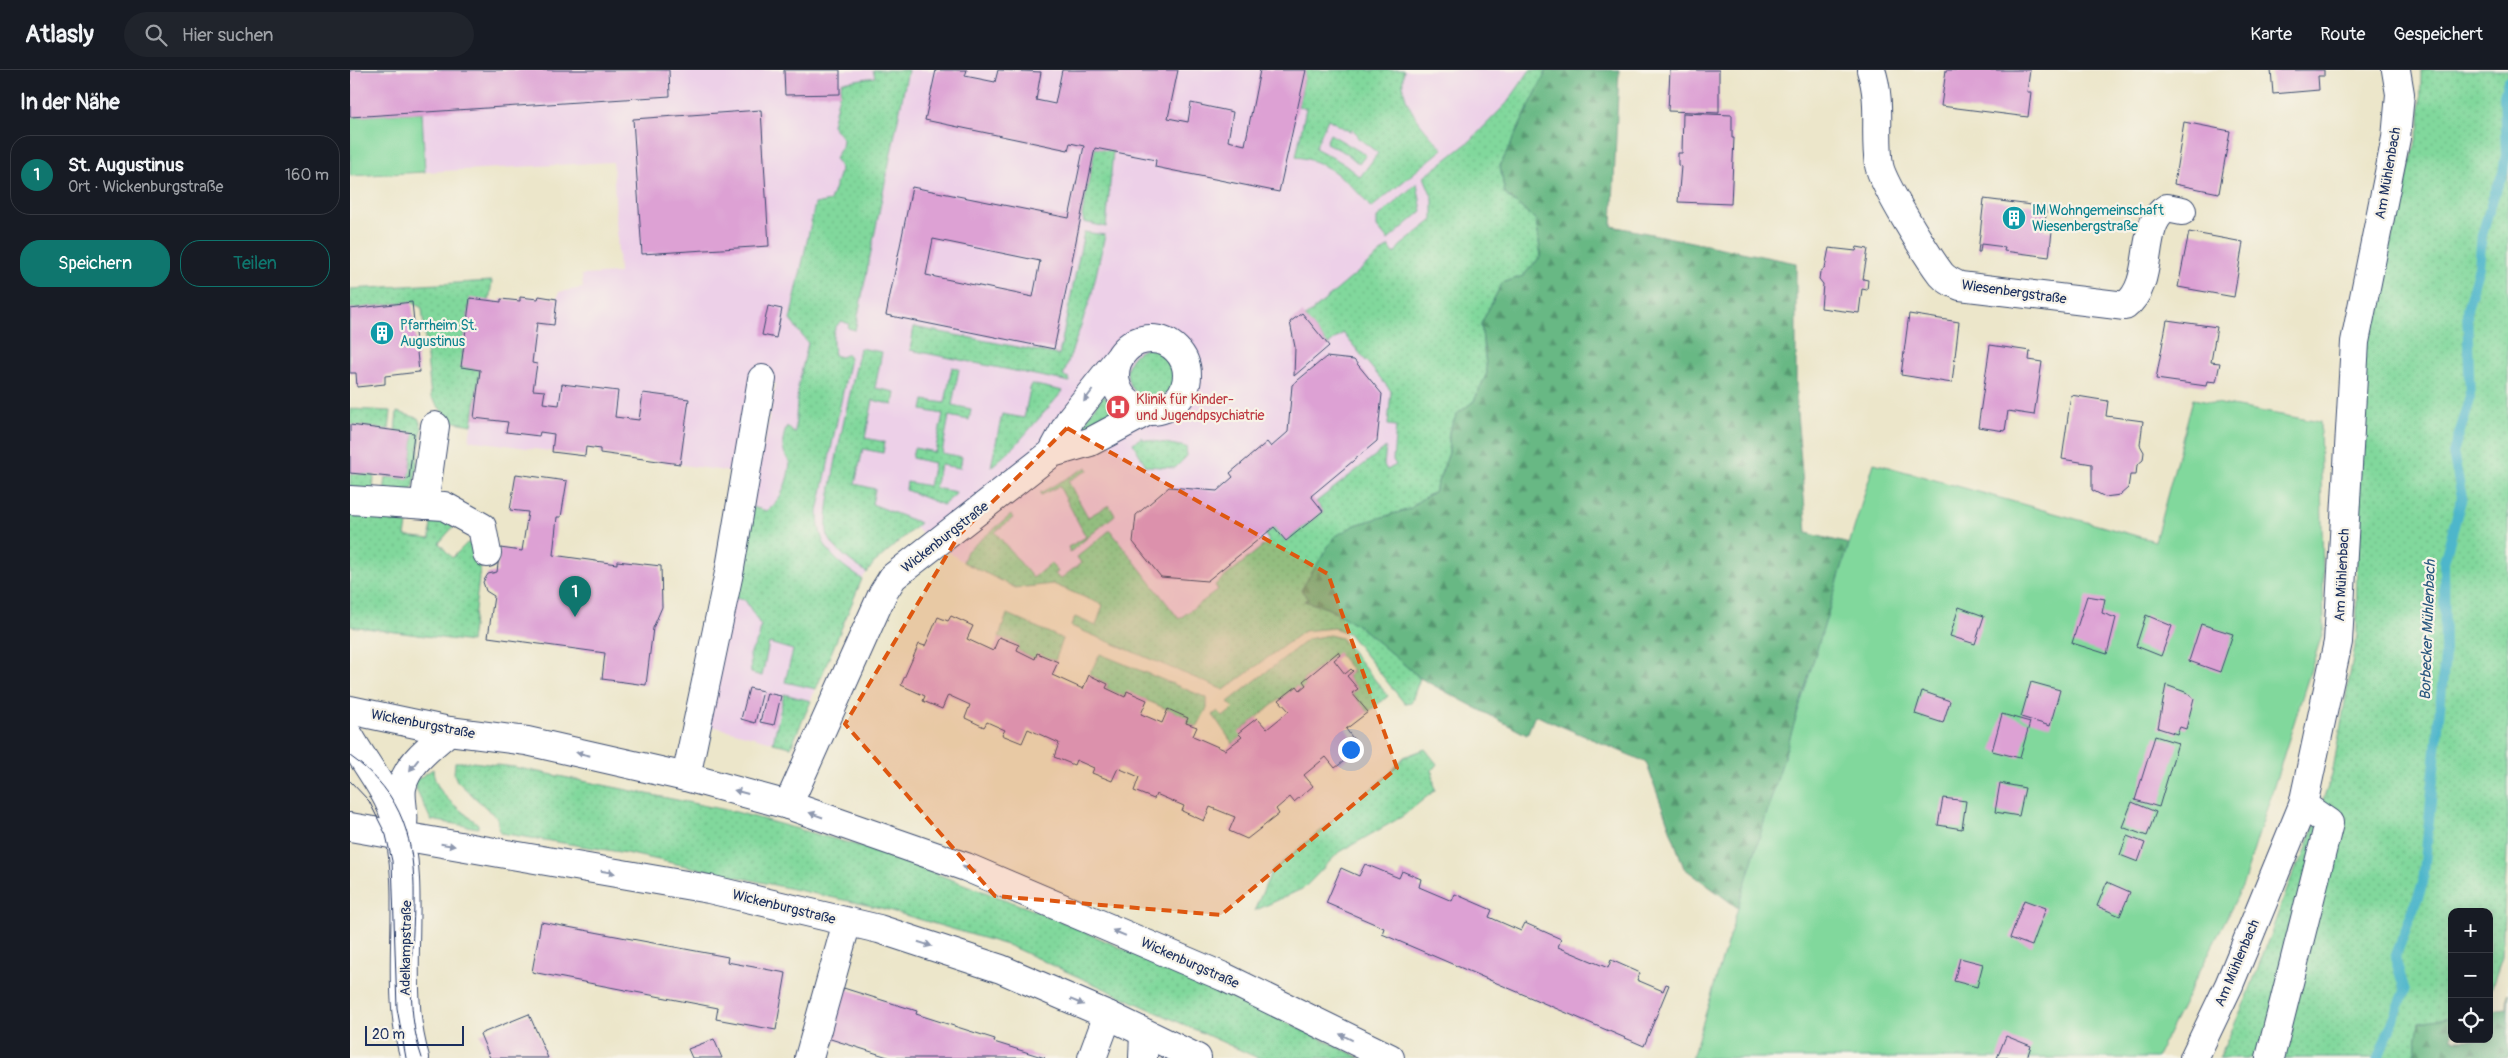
<!DOCTYPE html>
<html lang="de">
<meta charset="utf-8">
<style>
body{margin:0;font-family:Pangolin,sans-serif;background:#20242c;color:#f1f3f6}
.controls{position:absolute;right:15px;bottom:15px;display:grid;overflow:hidden;border-radius:10px;box-shadow:0 5px 20px #0002}
.controls button{width:45px;height:45px;display:grid;place-items:center;padding:0;border:0;border-bottom:1px solid #363941;background:#171b24;color:#f1f3f6;font:25px sans-serif}
.scale{position:absolute;left:15px;bottom:12px;width:99px;box-sizing:border-box;padding-left:5px;border:2px solid #1b2f5e;border-top:0;font-size:14px;line-height:18px;white-space:nowrap;color:#1b2f5e;-webkit-text-stroke:4px #f7f3e8;paint-order:stroke}
.you{position:absolute;left:1000px;top:679px;width:18px;height:18px;margin:-12px;border:4px solid #fff;border-radius:50%;background:#1a73e8;box-shadow:0 0 0 8px #1a73e833}
.badge{display:grid;place-items:center;width:32px;height:32px;border-radius:50%;background:#0f766e;color:#fff;font-size:16px;font-weight:700}
.pin{position:absolute;translate:-50% -41px;filter:drop-shadow(0 1px 2px #0008)}
.pin::after{content:'';position:absolute;top:26px;width:18px;height:15px;background:inherit;clip-path:polygon(0 0,100% 0,50% 100%)}
.list{margin:0;padding:0;list-style:none}
h2{display:flex;justify-content:space-between;align-items:center;height:65px;margin:0;padding:0 20px;font-size:21px}
h2 small{font-size:16px;font-weight:400;color:#9ea1a6}
.list li{display:grid;grid-template-columns:32px 1fr auto;gap:15px;align-items:center;box-sizing:border-box;height:80px;margin:0 10px 10px;padding:0 10px;border:1px solid #363941;border-radius:20px}
.list b{display:block;font-size:19px;white-space:nowrap}
.list p{margin:0;font-size:16px;white-space:nowrap;color:#9ea1a6}
.list em{font-size:16px;font-style:normal;color:#9ea1a6}
.actions{display:flex;gap:10px;padding:15px 20px}
.actions a{flex:1;padding:11px 0;border:1px solid #0f766e;border-radius:20px;text-align:center;font-size:18px;color:#0f766e}
.actions .main{background:#0f766e;color:#fff}
.icon{flex:none;width:28px;height:28px;fill:none;stroke:currentColor;stroke-width:2;stroke-linecap:round;stroke-linejoin:round}
.map{position:relative;flex:none;width:2158px;height:988px;overflow:hidden}
header{display:flex;align-items:center;gap:30px;box-sizing:border-box;height:70px;padding:0 25px;background:#171b24;border-bottom:1px solid #363941}
header strong{font-size:24px}
nav{display:flex;gap:28px;margin-inline-start:auto;font-size:18px}
.search{width:350px;height:45px;background:#20242c;display:flex;align-items:center;gap:12px;box-sizing:border-box;padding:0 18px;border-radius:28px;color:#9ea1a6;font-size:19px}
main{display:flex}
aside{flex:1;background:#171b24}
.map>svg:first-child{display:block}
</style>
<header>
<strong>Atlasly</strong>
<div class="search"><svg class="icon" aria-label="search" viewBox="0 0 24 24"><circle cx="10" cy="10" r="6"/><path d="M15 15l6 6"/></svg>Hier suchen</div>
<nav><a>Karte</a><a>Route</a><a>Gespeichert</a></nav>
</header>
<main>
<aside>
<h2>In der Nähe<small></small></h2>
<ul class="list">
<li><span class="badge">1</span><div><b>St. Augustinus</b><p>Ort · Wickenburgstraße</p></div><em>160 m</em></li>
</ul>
<div class="actions"><a class="main">Speichern</a><a>Teilen</a></div>
</aside>
<div class="map">
<svg width="2158" height="988" viewBox="0 0 2158 988">
<defs>
<pattern id="grass-dots" width="8" height="8" patternUnits="userSpaceOnUse" patternTransform="scale(1.25)"><rect width="8" height="8" fill="#81d89c"/><path d="M2 2h.1M6 6h.1" fill="none" stroke="#6fba89" stroke-width="1.8" stroke-linecap="round"/></pattern>
<pattern id="forest-firs" width="22" height="20" patternUnits="userSpaceOnUse" patternTransform="scale(1.25)"><rect width="22" height="20" fill="#68b884"/><path d="M5 1l3.5 6h-7zM16 11l3.5 6h-7z" fill="#55966f"/></pattern>
</defs>
<rect width="100%" height="100%" fill="#f7f3e8"/>
<filter id="ink" filterUnits="userSpaceOnUse"><feTurbulence type="fractalNoise" baseFrequency=".02" numOctaves="2"/><feDisplacementMap in="SourceGraphic" scale="10" xChannelSelector="R" yChannelSelector="G"/><feConvolveMatrix kernelMatrix="1 2 1 2 8 2 1 2 1" color-interpolation-filters="sRGB"/></filter>
<filter id="wash" filterUnits="userSpaceOnUse"><feTurbulence type="fractalNoise" baseFrequency=".0096" numOctaves="4" result="noise"/><feDisplacementMap in="SourceGraphic" scale="20" xChannelSelector="R" yChannelSelector="G"/><feGaussianBlur stdDeviation="1.12" result="paint"/><feColorMatrix in="noise" values="0 0 0 0 0 0 0 0 0 0 0 0 0 0 0 0 0 1.4 0 .05"/><feComposite in="paint" operator="in"/></filter>
<g filter="url(#wash)">
<rect width="100%" height="100%" fill="#ece6ca"/>
<!-- built -->
<path fill="#edd0e8" d="M0,0H1197L1150,96L1124,331L844,573L703,514L666,518L613,492L565,458L523,494L512,509L441,677L358,655L426,314L412,309L389,403L250,383V379L236,377L235,386L119,370L130,301L111,297L120,228L151,232V229L170,231V227L207,229L209,222L233,218L232,205L269,203L263,92L75,102L72,42Z"/>
<!-- grass -->
<path fill="url(#grass-dots)" stroke="#4e847d" fill-rule="evenodd" d="M523,0H558L505,260L498,258L499,254L492,251C480,258 483,273 484,285L491,287L498,284L500,288L468,442C468,478 484,490 512,509L466,619L435,612L443,580L419,573L412,606L401,603L400,584L409,567L411,556L395,530L384,528L402,437L417,441C432,431 438,410 440,393C431,380 431,371 437,356L445,364L448,316L458,273L440,250L465,134L480,131L491,99L485,88L492,77L493,69L482,55L492,12L525,7Z
M956,0H1054C1047,32 1073,57 1093,79L1021,138C1003,114 976,90 946,87L956,38L948,36ZM978,49L1000,62L1002,59L1008,65L1007,67L1028,83L1010,107L991,92L965,78Z
M1180,0H1197L1150,96L1155,124L1186,150L1191,186L1173,206L1152,213L1131,254L1137,303L1124,331L1107,344L1099,361V383L1084,422L1070,430L1060,439L1005,455L959,529L955,531L977,538L1009,556L1070,608L1061,633L1055,634L998,563L984,558L954,561L874,620L721,556L725,547L746,556L753,535L703,514L666,518L613,492L617,481L661,445L663,448L645,462L683,508L701,493L708,502L705,504L710,509L731,493L727,487L760,460L829,549L868,520L865,515L919,471L915,465L924,457L936,471L973,441L966,432L1036,377L1034,395L1037,400L1046,395L1043,390L1046,356L1038,355L1041,321L993,263L978,275L955,247L1039,176L1044,184L1050,176L1083,150V129L1074,107L1120,71L1157,33Z
M2071,0H2158V760L2152,887L2139,926V842H2102V947L2069,952L2064,988H1869L1897,927L1945,798L1953,787L1982,705L2007,565L2006,421L2015,271L2070,56Z
M980,64L1016,85L1009,94L996,83L976,73Z
M745,78L763,81L756,157L734,152L732,145Z
M1067,113L1072,141L1038,170L1027,157V148Z
M734,162L755,165L741,227L713,306L719,308L720,312L560,280L564,257L709,285Z
M142,211L139,231L120,229L111,297L130,300L122,355L105,352L96,346L81,327L72,238L62,232L0,239V219Z
M777 303a25 25 0 1 1 50 0a25 25 0 1 1-50 0Z
M510,278L532,282L525,318L545,322L543,335L523,330L515,368L535,372L533,383L513,379L505,414L525,419L522,434L570,453L523,494L517,503C504,493 485,482 478,466C470,445 504,309 510,278Z
M602,297L609,299L602,335L621,339L619,350L599,346L592,383L612,387L610,398L590,395L585,418L606,422L605,425L593,435L556,420L557,412L579,416L584,393L562,388L564,378L585,382L593,344L572,340L574,330L595,333Z
M681,314L713,321L664,377L641,397L652,344L674,348Z
M753,325L772,347L737,364L728,360Z
M0,339L41,341L39,360L0,355Z
M47,342L68,348L72,358L64,416L60,421L34,424L36,407L59,409L64,363L45,361Z
M792,367L793,369L836,377L837,386L825,398L796,396L783,373Z
M737,397L738,400L718,411L738,447L759,435L765,445L720,482L718,477L736,467L709,416L691,425L690,423Z
M0,403L24,405L23,424L0,421Z
M0,444L58,448L55,466L80,469L81,450C90,447 97,450 103,457L89,473L102,488L117,473L133,476L121,572L0,556Z
M657,544L713,569L705,591L688,584L685,589L667,580L669,575L649,567Z
M979,565L991,568L1038,626L1018,642L1002,623L1008,619L997,606L1003,601L988,583L953,610L956,615L950,620L946,616L889,662L892,667L883,674L863,645L868,641L873,647L884,638L878,632L958,569Z
M750,584L857,628V638L847,657L836,653L838,648L777,622L775,627L756,618L758,614L739,605Z
M434,624L461,631L441,677L423,673Z
M1075,679L1087,694L1082,700L1085,720L1053,746L988,783L954,818L904,841L922,801L1039,704L1054,687Z
M105,692H122L164,697L386,742L517,778L702,847L943,955L1011,988H908L660,876L531,838L276,783L150,763L147,748L107,711L104,704Z
M83,699C84,724 110,739 128,754V758L81,750L63,712Z"/>
<!-- forest -->
<path fill="url(#forest-firs)" stroke="#427471" d="M1197,0H1269L1262,156L1446,193V332L1457,463L1499,474L1388,838L1334,798L1296,692L1185,645L1177,665L1070,608L1009,556L977,538L954,531L959,529L951,520L984,467L1005,455L1060,439L1070,430L1084,422L1099,383V362L1107,344L1124,331L1137,303L1131,254L1152,213L1173,206L1191,186L1186,150L1155,124L1150,96Z
M2158,923V988H2064L2069,952L2102,947V969H2139V941L2157,939Z"/>
<!-- garden -->
<path fill="#81d89c" stroke="#4e847d" d="M72,42L75,102L0,106V47Z
M1843,329L1970,352L1974,558L1892,817L1806,988H1342L1524,393L1805,471Z"/>
<g fill="none" stroke-linecap="round" stroke-linejoin="round">
<!-- stream -->
<path stroke="#4db6cb" stroke-width="10" d="M2028,988L2055,921L2045,888L2073,813L2095,586L2094,492L2112,427L2103,383L2120,330L2117,239L2129,197L2132,165L2144,125L2153,103L2156,84L2154,26L2158,11"/>
</g>
<g id="blocks">
<!-- building -->
<path fill="#dda1d4" fill-rule="evenodd" d="M0,0H319L320,26L0,47Z
M434,0H490V24L435,25Z
M586,0H617L615,6L645,12L648,0L691,2L686,30L705,34L712,0H828L818,48L838,52L841,33L883,42L878,71L895,75L910,0H956L929,122L805,97L806,90L745,78L704,279L536,245L562,117L719,148L734,76L720,73L718,80L575,50ZM583,169L690,191L683,227L576,205Z
M1320,0H1369V43L1318,41Z
M1596,0H1680L1677,22H1681L1678,47L1591,36Z
M1921,0H1974V6H1968L1969,20L1923,24Z
M411,40L419,176L292,184L283,49Z
M1333,43L1382,45V68H1384L1381,134L1328,132L1331,96L1328,95V83H1332Z
M1834,52L1880,61L1869,123L1824,114Z
M1634,129L1697,137L1694,160L1702,161L1699,187L1654,181L1655,177L1631,174L1630,182H1628Z
M1839,162L1893,172L1884,227L1828,217Z
M1507,177L1518,179L1513,209L1518,210L1517,220L1512,219L1509,243L1471,238L1473,214L1469,209L1470,202L1475,198L1479,178L1506,181Z
M189,226L207,229L204,255L187,253L182,293L187,294L183,320L195,321L193,333L209,335L212,314L268,321L265,347L289,350L293,323L339,329L330,394L250,383V379L236,377L235,386L202,382L204,364L190,362L189,366L156,362L158,352L124,348L130,300L111,297L120,228L151,232V229L170,231V227L188,229Z
M62,232L69,302L35,306V314L7,317L6,303H0V239Z
M418,236L432,239L426,268L412,265Z
M952,243L979,276L944,306L945,277L940,252Z
M1559,244L1609,252L1602,313L1551,305Z
M1817,250L1867,257L1861,292L1870,293L1866,312L1857,311L1856,316L1806,309Z
M1640,275L1680,281L1679,290L1692,292L1684,345L1658,341L1655,361L1628,357Z
M976,287L1004,290L1032,324L1027,371L961,426L973,441L936,471L924,457L857,511L811,507L783,472L786,445L819,417L867,421L883,407L880,403L917,372L921,377L938,362L942,315Z
M1721,325L1758,331L1756,346L1793,351L1790,375L1794,382L1793,390L1787,395L1786,405H1780L1778,418L1770,425L1755,427L1742,420V394L1712,389Z
M0,355L64,363L59,409L0,403Z
M166,404L217,411L211,447H207L203,485L267,494V491L311,496L312,537L303,558L296,615L252,609L255,583L138,567L144,526L136,521L133,512L138,504L147,502L150,478L172,481L178,442L160,440Z
M1737,526L1755,529L1752,543L1766,548L1757,584L1722,573Z
M1609,537L1634,546L1625,574L1600,566Z
M1796,545L1822,556L1811,586L1786,576Z
M601,546L623,556L617,569L643,581L649,567L669,575L667,580L685,589L687,583L708,592L702,605L733,619L739,605L758,614L756,618L775,627L777,621L797,630L791,644L812,653L818,639L838,648L836,653L847,657L843,666L875,680L892,667L888,663L907,648L917,659L939,641L929,630L947,616L950,620L956,615L953,611L988,582L990,585L984,590L995,604L1001,599L1003,601L997,606L1008,619L1002,623L1018,642L996,659L1007,674L999,681L1002,685L985,698L976,687L954,705L963,716L944,732L940,727L926,739L929,744L897,769L879,761L885,747L860,737L854,751L832,741L834,736L806,724L804,729L784,721L789,707L768,698L762,711L742,703L744,698L726,690L724,695L704,687L709,673L678,659L672,673L652,665L655,660L637,652L634,657L615,648L620,635L598,625L592,639L573,631L575,626L551,615L569,574L575,576L588,547L598,551Z
M1851,554L1883,564L1870,602L1839,591Z
M1681,612L1710,620L1700,656L1671,647Z
M1816,615L1838,623L1844,628L1836,659L1830,657L1827,664L1808,658Z
M399,618L413,621L405,653L391,649Z
M1572,621L1600,631L1593,653L1565,644Z
M417,623L431,626L424,655L410,652Z
M1652,644L1680,652L1670,688L1642,681Z
M1805,666L1828,673L1809,737L1785,730Z
M1650,713L1675,718L1669,746L1645,742Z
M1593,728L1616,731L1612,759L1588,755Z
M1782,732L1806,742L1797,766L1772,757Z
M1777,766L1795,773L1788,792L1770,785Z
M1015,794L1049,808L1052,801L1071,809L1069,817L1102,831L1105,824L1142,840L1139,847L1171,861L1175,853L1211,869L1208,877L1258,898L1261,890L1286,901L1290,903L1287,910L1313,921L1316,914L1319,915L1294,976L1032,864L1034,858L976,833L991,798L1009,806Z
M1757,812L1780,822L1770,846L1747,836Z
M1674,830L1696,838L1682,876L1660,868Z
M191,852L378,887L377,892L436,903L426,960L366,949L368,938L182,902Z
M1610,888L1633,894L1627,917L1604,911Z
M487,916L567,941L566,944L645,969L644,972L695,988H541L471,966Z
M179,944L198,988H140L130,964Z
M1656,966L1681,976L1677,988H1647Z
M364,969L372,988H342L338,979Z"/>
</g>
</g>
<g filter="url(#ink)">
<use href="#blocks" fill-opacity="0" stroke="#3a4a6e" stroke-width="1"/>
<g fill="none" stroke-linecap="round" stroke-linejoin="round">
<!-- minor casing -->
<g stroke="#3a4a6e" stroke-width="30">
<path id="minor" d="M1521,0C1532,32 1524,63 1529,95C1532,113 1578,187 1591,204C1596,210 1603,213 1610,216L1775,236C1807,212 1787,155 1817,138L1832,141
M765 305a36 36 0 1 1 72 0a36 36 0 1 1-72 0Z
M702,383L721,348L769,288
M0,430L94,436L132,457L137,483
M74,435L85,356
M0,667C15,694 38,721 46,750C68,828 42,911 65,988
M336,707L380,498L412,309
M438,735L533,523L543,507L702,383L740,372L798,341
M53,754C55,742 50,730 52,718C56,694 82,676 99,661
M459,988L497,852
M742,988L758,945
M793,988L794,963
M1844,988L1879,915L1953,735L1988,572L2005,272L2046,68L2050,24L2046,0
M1920,988L1979,753L1953,735"/>
</g>
<!-- major casing -->
<g stroke="#3a4a6e" stroke-width="30">
<path id="major" d="M0,640L99,661L177,671L336,707L438,735L616,797L874,907L1040,988
M0,757L359,819L529,859L651,899L758,945L847,988"/>
</g>
<!-- minor -->
<use href="#minor" stroke="#fff" stroke-width="28"/>
<!-- major -->
<use href="#major" stroke="#fff" stroke-width="28"/>
<!-- tram -->
<path stroke="#1b2f5e" stroke-width="1" d="M0,686C111,763 36,885 72,988
M0,711L19,731L36,765L42,791L47,938L56,988"/>
</g>
<!-- one-way arrows -->
<defs><path id="oneway-solid" d="M-6-.8H1V-3.2L6.5 0L1 3.2V.8H-6Z" transform="scale(1.25)"/></defs>
<g fill="#8d97ae">
<use href="#oneway-solid" transform="translate(738 326) rotate(127)"/>
<use href="#oneway-solid" transform="translate(233 684) rotate(-167)"/>
<use href="#oneway-solid" transform="translate(64 695) rotate(128)"/>
<use href="#oneway-solid" transform="translate(391 722) rotate(-165)"/>
<use href="#oneway-solid" transform="translate(466 745) rotate(-161)"/>
<use href="#oneway-solid" transform="translate(98 775) rotate(9)"/>
<use href="#oneway-solid" transform="translate(619 799) rotate(-158)"/>
<use href="#oneway-solid" transform="translate(258 802) rotate(10)"/>
<use href="#oneway-solid" transform="translate(769 863) rotate(-157)"/>
<use href="#oneway-solid" transform="translate(575 874) rotate(18)"/>
<use href="#oneway-solid" transform="translate(727 932) rotate(23)"/>
<use href="#oneway-solid" transform="translate(996 967) rotate(-154)"/>
</g>
</g>
<!-- marked area -->
<path fill="#de5710" fill-opacity="0.2" stroke="#de5710" stroke-width="4" stroke-dasharray="10 6" stroke-linejoin="round" d="M717,358L978,504L1047,698L871,845L645,826L495,654L609,465Z"/>
<!-- icons -->
<defs>
<g id="building-disc" transform="scale(1.25)"><circle r="9.5" fill="#0f9aa8" stroke="#f7f3e8"/><path d="M-4-6H4V6H1V3H-1V6H-4ZM-2.5-4.3h1.7v1.8h-1.7ZM.8-4.3h1.7v1.8H.8ZM-2.5-1h1.7V.8h-1.7ZM.8-1h1.7V.8H.8Z" fill="#fff"/></g>
<g id="hospital-disc" transform="scale(1.25)"><circle r="9.5" fill="#e0444e" stroke="#f7f3e8"/><path d="M-5-5h3v3.5h4V-5h3V5h-3V1.5h-4V5h-3Z" fill="#fff"/></g>
</defs>
<g fill-rule="evenodd">
<use href="#building-disc" x="1664" y="148"/>
<use href="#building-disc" x="32" y="263"/>
<use href="#hospital-disc" x="768" y="337"/>
</g>
<g text-anchor="middle" dominant-baseline="central" stroke-width="4.5" stroke-linejoin="round" paint-order="stroke">
<!-- street labels -->
<g font-size="14" fill="#1b2f5e" stroke="#f7f3e8">
<text transform="translate(2038 103) rotate(-80)">Am Mühlenbach</text>
<text transform="translate(1664 222) rotate(8)">Wiesenbergstraße</text>
<text transform="translate(595 467) rotate(-38)">Wickenburgstraße</text>
<text transform="translate(1992 505) rotate(-87)">Am Mühlenbach</text>
<text transform="translate(73 654) rotate(11)">Wickenburgstraße</text>
<text transform="translate(434 837) rotate(14)">Wickenburgstraße</text>
<text transform="translate(56 878) rotate(-89)">Adelkampstraße</text>
<text transform="translate(840 893) rotate(24)">Wickenburgstraße</text>
<text transform="translate(1887 893) rotate(-67)">Am Mühlenbach</text>
</g>
<!-- culture labels -->
<g font-size="14" fill="#0d838f" stroke="#f7f3e8" text-anchor="start">
<text x="1682" y="140">IM Wohngemeinschaft<tspan x="1682" dy="16">Wiesenbergstraße</tspan></text>
<text x="50" y="255">Pfarrheim St.<tspan x="50" dy="16">Augustinus</tspan></text>
</g>
<!-- health labels -->
<g font-size="14" fill="#be3a42" stroke="#f7f3e8" text-anchor="start">
<text x="786" y="329">Klinik für Kinder-<tspan x="786" dy="16">und Jugendpsychiatrie</tspan></text>
</g>
<!-- water labels -->
<g font-size="15" font-style="italic" fill="#2a587f" stroke="#f7f3e8">
<text transform="translate(2078 560) rotate(-88)">Borbecker Mühlenbach</text>
</g>
</g>
</svg>
<div class="controls">
<button>+</button>
<button>−</button>
<button><svg class="icon" aria-label="locate" viewBox="0 0 24 24"><circle cx="12" cy="12" r="6"/><path d="M12 2v4M12 18v4M2 12h4M18 12h4"/></svg></button>
</div>
<div class="scale">20 m</div>
<div class="you"></div>
<div class="pin badge" style="left:225px;top:547px">1</div>
</div>
</main>
